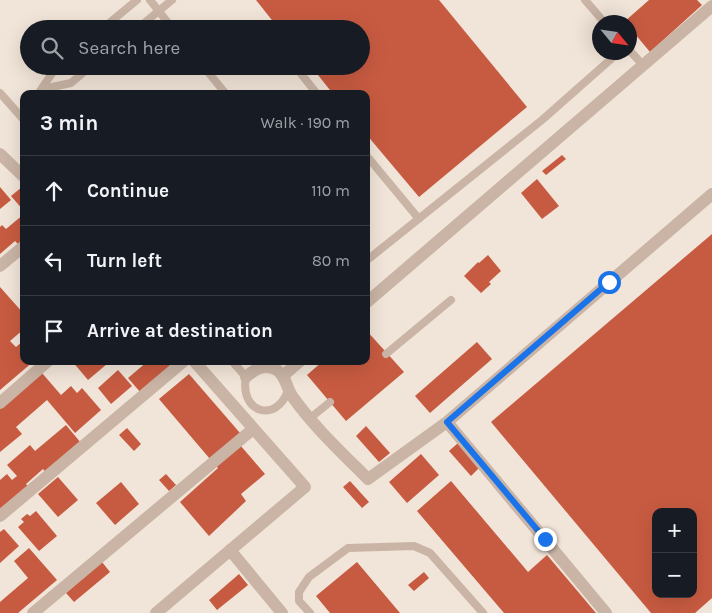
<!DOCTYPE html>
<meta charset="utf-8">
<style>
body{margin:0;font-family:Karla,sans-serif;background:#242831;color:#f1f3f6}
.controls{position:absolute;right:15px;bottom:15px;display:grid;overflow:hidden;border-radius:10px;box-shadow:0 5px 20px #0002}
.controls button{width:45px;height:45px;display:grid;place-items:center;padding:0;border:0;border-bottom:1px solid #363941;background:#171b24;color:#f1f3f6;font:25px sans-serif}
.compass{position:absolute;left:592px;top:15px;width:45px;height:45px;border-radius:50%;background:#171b24;box-shadow:0 5px 20px #0002;rotate:119deg}
.stop{position:absolute;width:15px;height:15px;margin:-11px;border:4px solid #1a73e8;border-radius:50%;background:#fff}
.stop.end{background:#1a73e8;border-color:#fff;box-shadow:0 1px 5px #0008}
.list{margin:0;padding:0;list-style:none}
h2{display:flex;justify-content:space-between;align-items:center;height:65px;margin:0;padding:0 20px;font-size:21px}
h2 small{font-size:16px;font-weight:400;color:#9ea1a6}
.list li{display:grid;grid-template-columns:32px 1fr auto;gap:15px;align-items:center;box-sizing:border-box;height:70px;padding:0 20px;border-top:1px solid #363941}
.list b{display:block;font-size:19px;white-space:nowrap}
.list em{font-size:16px;font-style:normal;color:#9ea1a6}
.icon{flex:none;width:28px;height:28px;fill:none;stroke:currentColor;stroke-width:2;stroke-linecap:round;stroke-linejoin:round}
.map{position:relative;flex:none;width:712px;height:613px;overflow:hidden}
.search{position:absolute;background:#171b24;box-shadow:0 5px 20px #0002;left:20px;top:20px;width:350px;height:55px;display:flex;align-items:center;gap:12px;box-sizing:border-box;padding:0 18px;border-radius:28px;color:#9ea1a6;font-size:19px}
.panel{position:absolute;background:#171b24;box-shadow:0 5px 20px #0002;left:20px;top:90px;width:350px;height:275px;border-radius:10px}
.map>svg:first-child{display:block}
</style>
<div class="map">
<svg width="712" height="613" viewBox="0 0 712 613">
<rect width="100%" height="100%" fill="#f1e4d8"/>
<!-- building -->
<path fill="#c75b41" fill-rule="evenodd" d="M256,0H439L527,107L419,197L366,134V94H333L311,66H361V29H279Z
M649,0H697L702,5L650,52L630,28V22H624Z
M562,155L566,159L546,175L542,171Z
M537,179L559,206L542,219L521,193Z
M0,187L11,200L0,209Z
M22,187L24,189V211L11,196Z
M24,214V239L18,244L15,241L0,254V227L2,225L6,229Z
M712,234V598L695,613H651L491,422ZM656,512H693V594H656Z
M488,255L501,271L489,282L491,284L481,293L464,276L478,262L479,263Z
M0,287L24,314V329L10,341L16,347L24,340V361H34L0,390Z
M366,330L404,372L346,421L307,375L323,361H366Z
M477,342L492,359L430,413L415,396Z
M72,361H105L107,364L88,380Z
M148,361H166L171,367L141,393L128,378Z
M118,370L132,386L111,404L98,388Z
M42,373L61,395L71,386L77,393L82,388L101,410L75,433L47,400L16,427L22,434L0,452V409Z
M189,374L240,433L210,459L159,399Z
M66,425L81,443L48,475L43,469L26,484L30,489L0,509V480L7,474L12,480L17,476L7,465L30,445L35,451Z
M366,426L390,453L379,462L356,436Z
M127,428L141,444L134,451L119,435Z
M458,443L479,468L471,476L449,451Z
M240,445L265,474L241,494L246,501L209,536L180,502L218,468L216,466Z
M421,454L439,475L407,503L389,482Z
M166,474L176,485L169,491L159,480Z
M58,477L78,500L58,517L38,494Z
M350,481L369,502L362,508L343,487Z
M451,481L528,572L547,555L596,613H504L417,511Z
M121,482L139,504L115,525L96,503Z
M36,511L57,536L39,551L18,527L24,522L21,519L27,514L30,516Z
M4,529L19,546L0,563V532Z
M29,548L57,580L18,613H0V602L28,578L14,561Z
M102,562L110,572L74,602L66,593Z
M357,562L400,613H330L316,596Z
M424,572L429,578L414,591L408,585Z
M239,574L248,585L217,610L209,600Z"/>
<g fill="none" stroke-linecap="round" stroke-linejoin="round">
<!-- service -->
<path stroke="#c9b4a5" stroke-width="8" d="M150,0L173,29
M585,0L604,22
M102,29L137,0
M137,29L172,0
M630,51L643,65
M203,66L226,94
M295,66L317,94
M43,89L71,83L91,66
M0,93L24,120
M38,94L57,66
M366,155L419,219
M366,261L542,120L619,52
M386,354L451,300
M232,361L246,377C239,413 277,424 288,390
M309,419L330,402
M310,613L299,601V592L309,577L348,548L414,546L430,553L483,613"/>
<!-- minor -->
<path stroke="#c9b4a5" stroke-width="12" d="M0,154L24,177
M0,266L24,246
M366,303L712,6
M284,375L300,361
M246,377C255,369 265,363 277,370C286,376 286,387 292,396C314,427 341,452 368,479L447,422L712,194
M0,403L48,361
M447,422L606,613
M0,516L184,361
M230,550L282,613
M33,613L253,429
M156,613L305,487L194,361"/>
</g>
<g fill="none" stroke-linecap="round" stroke-linejoin="round">
<!-- route -->
<path stroke="#1a73e8" stroke-width="6" d="M545,539L447,422L609,282"/>
</g>
</svg>
<div class="controls">
<button>+</button>
<button>−</button>
</div>
<svg class="compass" viewBox="-18 -18 36 36"><path d="M0-13l5 13h-10z" fill="#e53935"/><path d="M0 13l5-13h-10z" fill="#9ea1a6"/></svg>
<div class="stop" style="left:609px;top:282px"></div>
<div class="stop end" style="left:545px;top:539px"></div>
<div class="search"><svg class="icon" aria-label="search" viewBox="0 0 24 24"><circle cx="10" cy="10" r="6"/><path d="M15 15l6 6"/></svg>Search here</div>
<section class="panel">
<h2>3 min<small>Walk · 190 m</small></h2>
<ul class="list">
<li><svg class="icon" aria-label="ahead" viewBox="0 0 24 24"><path d="M12 20V5M6 11l6-6 6 6"/></svg><div><b>Continue</b></div><em>110 m</em></li>
<li><svg class="icon" aria-label="left" viewBox="0 0 24 24"><path d="M17 20v-9H6M10 6l-5 5 5 5"/></svg><div><b>Turn left</b></div><em>80 m</em></li>
<li><svg class="icon" aria-label="arrive" viewBox="0 0 24 24"><path d="M6 21V4h12l-3 4 3 4H6"/></svg><div><b>Arrive at destination</b></div></li>
</ul>
</section>
</div>
